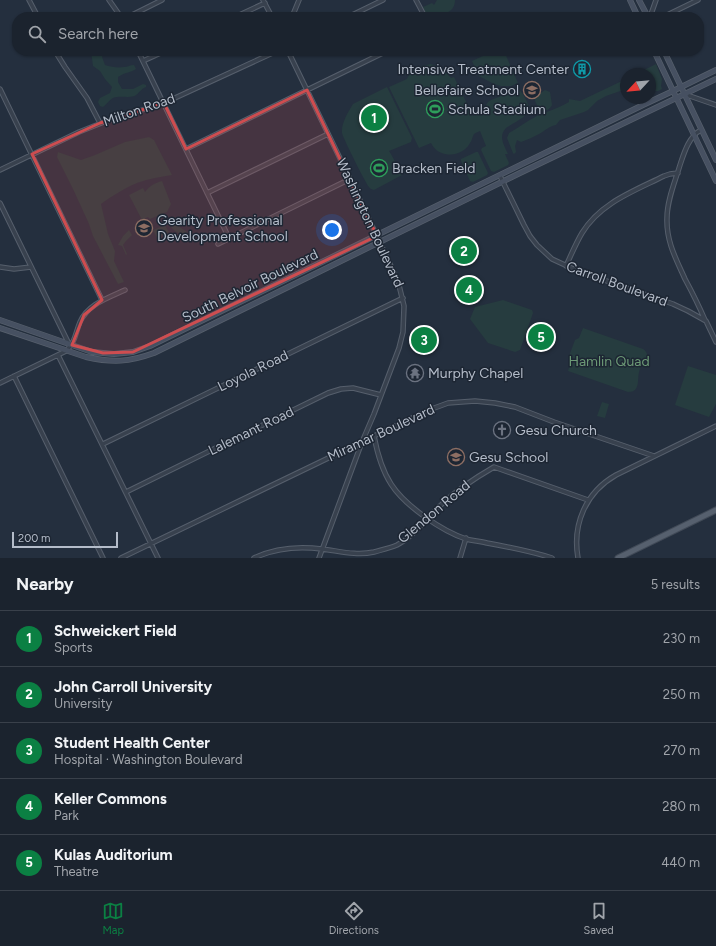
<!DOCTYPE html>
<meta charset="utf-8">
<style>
body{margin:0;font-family:Figtree,sans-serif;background:#242b36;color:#f1f3f6}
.compass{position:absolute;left:620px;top:68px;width:36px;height:36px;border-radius:50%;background:#1b232e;box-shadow:0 1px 3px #0004;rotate:244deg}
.scale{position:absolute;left:12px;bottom:10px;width:106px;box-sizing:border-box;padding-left:4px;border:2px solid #b4bcc9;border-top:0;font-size:11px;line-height:14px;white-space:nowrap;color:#b4bcc9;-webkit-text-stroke:3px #1d2633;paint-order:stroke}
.you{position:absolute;left:332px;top:230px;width:14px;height:14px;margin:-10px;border:3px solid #fff;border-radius:50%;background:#1a73e8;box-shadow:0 0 0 6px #1a73e833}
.badge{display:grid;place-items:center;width:26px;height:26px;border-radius:50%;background:#0b8043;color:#fff;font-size:13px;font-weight:700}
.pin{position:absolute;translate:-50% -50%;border:2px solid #fff;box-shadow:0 1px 4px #0006}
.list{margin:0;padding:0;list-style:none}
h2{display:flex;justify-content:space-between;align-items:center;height:52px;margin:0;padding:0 16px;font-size:17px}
h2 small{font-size:13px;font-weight:400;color:#a0a4aa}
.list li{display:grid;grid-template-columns:26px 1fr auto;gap:12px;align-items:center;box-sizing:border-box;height:56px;padding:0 16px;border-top:1px solid #39404a}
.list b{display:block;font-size:15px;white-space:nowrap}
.list p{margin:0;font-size:13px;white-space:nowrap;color:#a0a4aa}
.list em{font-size:13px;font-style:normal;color:#a0a4aa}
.icon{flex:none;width:22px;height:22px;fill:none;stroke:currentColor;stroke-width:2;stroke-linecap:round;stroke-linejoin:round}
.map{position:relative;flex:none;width:716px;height:558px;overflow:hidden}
.search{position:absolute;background:#1b232e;box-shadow:0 1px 3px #0004;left:12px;right:12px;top:12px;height:44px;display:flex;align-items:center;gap:10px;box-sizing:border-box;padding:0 14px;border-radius:16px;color:#a0a4aa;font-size:15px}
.sheet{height:332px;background:#1b232e}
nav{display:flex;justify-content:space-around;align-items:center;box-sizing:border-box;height:56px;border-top:1px solid #39404a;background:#1b232e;font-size:11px;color:#a0a4aa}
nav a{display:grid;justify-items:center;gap:2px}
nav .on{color:#0b8043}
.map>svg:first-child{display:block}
</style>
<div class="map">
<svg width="716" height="558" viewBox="0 0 716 558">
<rect width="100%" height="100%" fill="#242f3e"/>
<!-- green -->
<path fill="#263c3f" d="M437,0H455C455,11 446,15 437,12L439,17H427L423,7L432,3L434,5Z
M91,51H104L102,57L105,65C111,67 118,68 124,67C128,67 130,65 134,65L136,69C130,73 125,72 118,77V82L122,89H133L143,84L146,85V87C141,89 139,93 136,95C131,99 120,95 113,98C109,100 106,105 103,107L100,106L98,102L100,98L110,93L112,87L105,79L100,71L93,66Z
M494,51H504L518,83L511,86H501L494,84L479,76L472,61Z
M431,64C440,67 445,71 451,78L454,77L473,116L483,110L488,102L491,100L519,89C538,114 526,115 506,128C498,136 504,145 508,154H505L509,163L508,165L494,172L491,171L481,150L482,148L486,146L480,131C478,132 475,133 474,134C472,137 472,141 470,143C465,152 455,156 445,154C438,152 435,150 431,143L419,148L389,87L407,79L411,71L421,66Z
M656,64L662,79L661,86L662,89L658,91H653L650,85V74H636Z
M626,79V89L606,96L597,101L588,110L584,112L560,120L556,125C549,126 545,131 539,134C533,137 527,140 521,142L517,140L515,146L516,152L514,154L513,153L507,138L509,133C518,128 527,121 537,116C548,111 559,108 569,102V99L580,101Z
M387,87L412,138L411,142L389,151L391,154L402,175L374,190C372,189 370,189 369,187C366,184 343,138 342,133C341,124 348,112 353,104Z
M545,90L550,92L552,105C549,110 546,112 540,111L535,101L536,96Z
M149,137L154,140L172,175C160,177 148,179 137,183C125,188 112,196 101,204L108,234L115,251L114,261L124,282L118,284L93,236L89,224L73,189L57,157L58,152L81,160L95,155L125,142Z
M476,152H478L488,173L487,175L473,182L470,181L461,161V159Z
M162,181L171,204L167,212L150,219L148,217L142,220L129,195L143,188L145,192C149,186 155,183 162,181Z
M175,219L180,222L178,226L187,232L185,237L175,231L171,227Z
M165,225L169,232L157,238L153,230Z
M129,230L132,235L126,241L123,245L127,254L126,255L122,246L118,245L123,236Z
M471,278L478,292L461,300C459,291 464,284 471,278Z
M503,300L532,310L533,313L520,350L515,352L488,343L470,319L475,307Z
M583,328L643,349C646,351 648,354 647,358C646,362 642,365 640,369C636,378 642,392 628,392L568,371L571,361L569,356L575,340L579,338Z
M688,366L716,375V404L709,417L675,405Z
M602,402L609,404L605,418L597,416Z"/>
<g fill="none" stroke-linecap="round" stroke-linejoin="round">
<!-- street casing -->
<g stroke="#565f6c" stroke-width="5.5">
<path id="street" d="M29,0L38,17
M109,0L121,17
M263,0L272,17
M416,0L425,17
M128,17L162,0
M235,17L265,3
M292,17L299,0
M348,17L383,0
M650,17L656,0
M663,17L698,0
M55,51L65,67L87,98L100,123
M138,51L229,238
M288,51L350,179L398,281L404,306L403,332L399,348L374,414L362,442L319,558
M143,61L165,51
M0,89L102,300
M684,94L716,105
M701,130C689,136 684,153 680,165C675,182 667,200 667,218C666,241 676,259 685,279C692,292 699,306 705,320
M186,149L387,51
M0,170L79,132L104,122L164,103L277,51
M500,176L524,225L530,236L537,245L552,259L578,271L673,304L688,311L706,321L716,342
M207,193L328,134
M0,203L69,344
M218,244L350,179
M566,266C571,255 576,243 582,233C600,203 634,191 664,176L670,174L678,173
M0,267L14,269L31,267
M58,355L158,558
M14,376L103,558
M0,383L66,351C76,341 75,334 80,322C88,304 108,298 125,290
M374,436C377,452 382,470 391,484C405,506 442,531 466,539C473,541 480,541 487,543C509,547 531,551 552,558
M103,444L403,298
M126,492L328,393L341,389L353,388L381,395
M121,558L374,436L429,410L448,403L475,401L495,403L515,407L554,422L654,456
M254,558C275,548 299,546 322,549C339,551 356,556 374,552C381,550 390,548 397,545C415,536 427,517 442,504C458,489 475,478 494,467L588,500
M460,558L466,538
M578,558C572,524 586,492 616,475L716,426"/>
</g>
<!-- secondary casing -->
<g stroke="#565f6c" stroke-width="6">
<path id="secondary" d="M630,0L638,17
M639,0L648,17
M654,51L716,181
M664,51L716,160
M0,320L92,352L114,354L133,352L150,346C315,267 479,186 643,105L673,91L716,70
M0,328L86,357C113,363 129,362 154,353L520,173L716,79"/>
</g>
<!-- primary casing -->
<g stroke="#414a57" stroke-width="7">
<path id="primary" d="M618,558L716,510"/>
</g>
<!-- street -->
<use href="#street" stroke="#38414e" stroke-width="3.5"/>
<!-- secondary -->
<use href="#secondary" stroke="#465061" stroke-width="4.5"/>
<!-- primary -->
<use href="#primary" stroke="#56606e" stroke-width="5"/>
</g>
<!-- marked area -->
<path fill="#ce4d50" fill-opacity="0.2" stroke="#ce4d50" stroke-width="3" stroke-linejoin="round" d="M307,90L377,236L133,352L103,353L72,345L84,315L102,300L32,154L100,123L164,103L186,149Z"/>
<!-- icons -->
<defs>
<g id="building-ring" transform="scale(0.9)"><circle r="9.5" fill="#1d2633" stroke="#0f9aa8" stroke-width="1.5"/><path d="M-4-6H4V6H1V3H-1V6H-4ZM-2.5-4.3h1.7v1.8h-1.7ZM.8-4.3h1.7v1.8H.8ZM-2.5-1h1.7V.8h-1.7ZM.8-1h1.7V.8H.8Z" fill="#0f9aa8"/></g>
<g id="school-ring" transform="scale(0.9)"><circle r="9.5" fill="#1d2633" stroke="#8d6e63" stroke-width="1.5"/><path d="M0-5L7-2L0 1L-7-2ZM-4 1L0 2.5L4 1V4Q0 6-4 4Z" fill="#8d6e63"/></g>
<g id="stadium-ring" transform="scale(0.9)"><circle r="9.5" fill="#1d2633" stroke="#2e9e5b" stroke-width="1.5"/><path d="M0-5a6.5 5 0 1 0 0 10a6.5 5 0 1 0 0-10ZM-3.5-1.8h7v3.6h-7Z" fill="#2e9e5b"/></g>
<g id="temple-ring" transform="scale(0.9)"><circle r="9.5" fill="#1d2633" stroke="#6b7280" stroke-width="1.5"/><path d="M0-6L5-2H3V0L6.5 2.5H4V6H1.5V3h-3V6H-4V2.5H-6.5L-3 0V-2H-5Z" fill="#6b7280"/></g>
<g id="church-ring" transform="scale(0.9)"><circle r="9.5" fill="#1d2633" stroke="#6b7280" stroke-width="1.5"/><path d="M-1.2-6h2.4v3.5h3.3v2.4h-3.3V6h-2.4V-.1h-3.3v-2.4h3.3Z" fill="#6b7280"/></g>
</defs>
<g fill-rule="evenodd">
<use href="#building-ring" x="582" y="69"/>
<use href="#school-ring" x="532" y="90"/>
<use href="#stadium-ring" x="435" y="109"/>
<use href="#stadium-ring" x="379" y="168"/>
<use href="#school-ring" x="144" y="228"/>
<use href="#temple-ring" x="415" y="373"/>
<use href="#church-ring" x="502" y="430"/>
<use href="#school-ring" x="456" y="457"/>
</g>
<g text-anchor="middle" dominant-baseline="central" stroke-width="3" stroke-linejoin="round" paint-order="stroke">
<!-- poi labels -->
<g font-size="14" fill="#b4bcc9" stroke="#1d2633" text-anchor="start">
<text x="569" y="69" text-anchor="end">Intensive Treatment Center</text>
<text x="519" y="90" text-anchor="end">Bellefaire School</text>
<text x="448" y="109">Schula Stadium</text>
<text x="392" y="168">Bracken Field</text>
<text x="157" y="220">Gearity Professional<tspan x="157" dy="16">Development School</tspan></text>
<text x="428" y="373">Murphy Chapel</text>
<text x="515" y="430">Gesu Church</text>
<text x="469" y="457">Gesu School</text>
</g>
<!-- street labels -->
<g font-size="14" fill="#b4bcc9" stroke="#1d2633">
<text transform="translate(139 110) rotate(-19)">Milton Road</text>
<text transform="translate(370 223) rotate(65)">Washington Boulevard</text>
<text transform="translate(617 284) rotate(20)">Carroll Boulevard</text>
<text transform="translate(250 286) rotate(-26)">South Belvoir Boulevard</text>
<text transform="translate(253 371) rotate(-26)">Loyola Road</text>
<text transform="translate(251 431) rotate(-26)">Lalemant Road</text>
<text transform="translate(381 433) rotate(-25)">Miramar Boulevard</text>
<text transform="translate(434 512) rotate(-40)">Glendon Road</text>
</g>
<!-- park labels -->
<g font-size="14" fill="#6c9976" stroke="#1d2633">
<text x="609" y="361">Hamlin Quad</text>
</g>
</g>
</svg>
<svg class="compass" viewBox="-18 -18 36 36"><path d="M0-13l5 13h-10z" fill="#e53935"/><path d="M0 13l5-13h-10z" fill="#a0a4aa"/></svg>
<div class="scale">200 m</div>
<div class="you"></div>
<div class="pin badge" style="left:374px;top:118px">1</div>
<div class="pin badge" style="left:464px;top:251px">2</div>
<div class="pin badge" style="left:424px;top:340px">3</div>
<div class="pin badge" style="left:469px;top:290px">4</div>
<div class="pin badge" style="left:541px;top:337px">5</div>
<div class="search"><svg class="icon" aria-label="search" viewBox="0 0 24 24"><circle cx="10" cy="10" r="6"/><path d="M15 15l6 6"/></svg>Search here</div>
</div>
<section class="sheet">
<h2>Nearby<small>5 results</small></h2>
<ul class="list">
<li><span class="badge">1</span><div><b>Schweickert Field</b><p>Sports</p></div><em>230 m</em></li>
<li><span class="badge">2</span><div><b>John Carroll University</b><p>University</p></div><em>250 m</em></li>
<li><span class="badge">3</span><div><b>Student Health Center</b><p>Hospital · Washington Boulevard</p></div><em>270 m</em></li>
<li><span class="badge">4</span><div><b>Keller Commons</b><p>Park</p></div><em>280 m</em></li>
<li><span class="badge">5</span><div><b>Kulas Auditorium</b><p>Theatre</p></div><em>440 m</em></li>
</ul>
</section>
<nav>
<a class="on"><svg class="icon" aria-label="map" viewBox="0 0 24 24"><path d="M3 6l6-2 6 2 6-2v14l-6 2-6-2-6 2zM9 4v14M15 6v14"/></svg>Map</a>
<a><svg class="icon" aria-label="directions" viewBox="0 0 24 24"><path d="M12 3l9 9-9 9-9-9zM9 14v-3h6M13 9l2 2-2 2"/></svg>Directions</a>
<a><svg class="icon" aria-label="saved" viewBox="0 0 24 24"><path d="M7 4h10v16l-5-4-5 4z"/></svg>Saved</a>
</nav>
